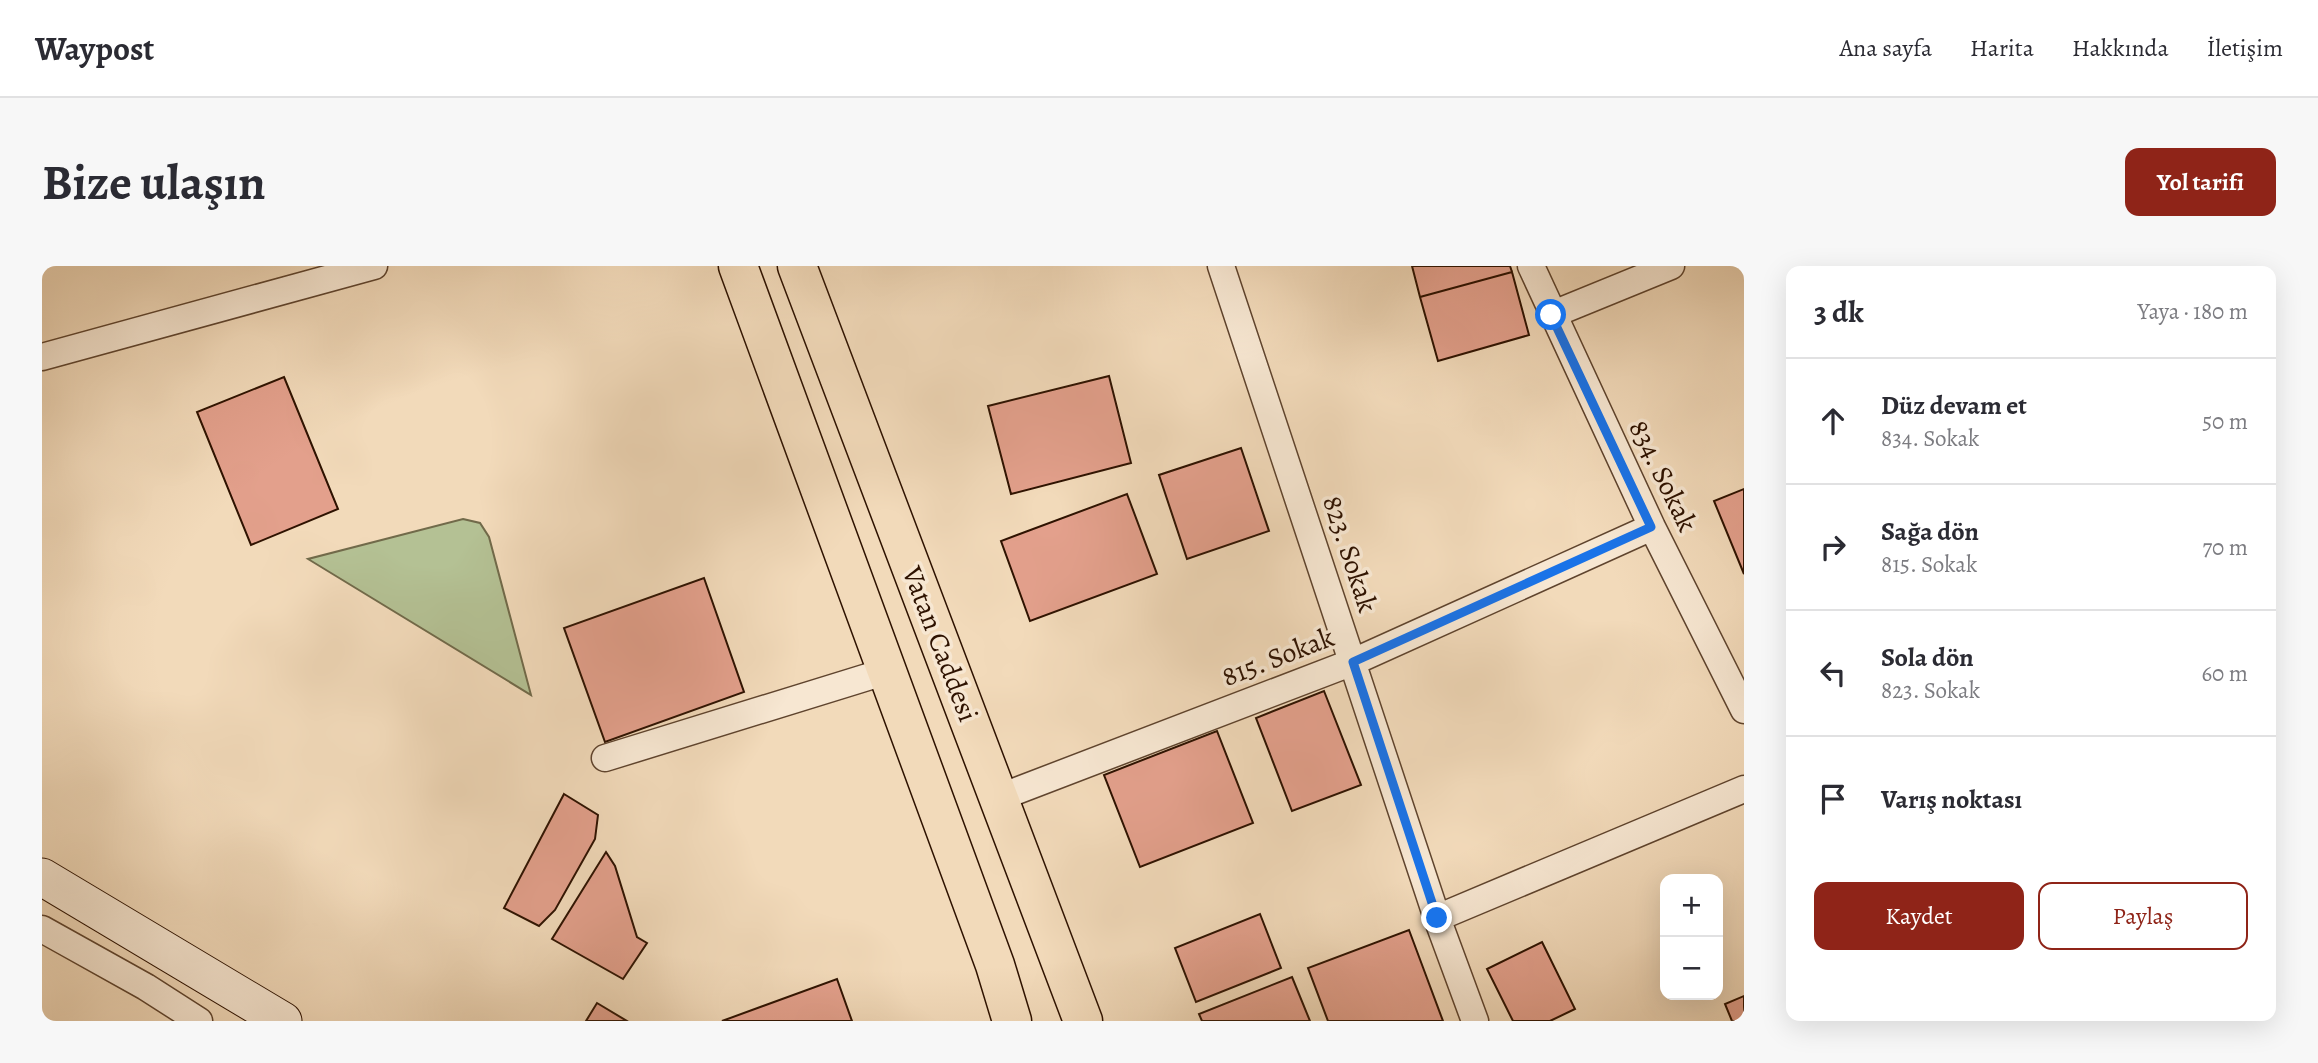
<!DOCTYPE html>
<html lang="tr">
<meta charset="utf-8">
<style>
body{margin:0;font-family:Alegreya,serif;background:#f7f7f7;color:#2b2b33}
.controls{position:absolute;right:21px;bottom:21px;display:grid;overflow:hidden;border-radius:14px;box-shadow:0 7px 28px #0002}
.controls button{width:63px;height:63px;display:grid;place-items:center;padding:0;border:0;border-bottom:2px solid #e1e1e2;background:#fff;color:#2b2b33;font:35px sans-serif}
.stop{position:absolute;width:21px;height:21px;margin:-16px;border:5px solid #1a73e8;border-radius:50%;background:#fff}
.stop.end{background:#1a73e8;border-color:#fff;box-shadow:0 2px 7px #0008}
.list{margin:0;padding:0;list-style:none}
h2{display:flex;justify-content:space-between;align-items:center;height:91px;margin:0;padding:0 28px;font-size:30px}
h2 small{font-size:23px;font-weight:400;color:#7c7c81}
.list li{display:grid;grid-template-columns:46px 1fr auto;gap:21px;align-items:center;box-sizing:border-box;height:126px;padding:0 28px;border-top:2px solid #e1e1e2}
.list b{display:block;font-size:26px;white-space:nowrap}
.list p{margin:0;font-size:23px;white-space:nowrap;color:#7c7c81}
.list em{font-size:23px;font-style:normal;color:#7c7c81}
.actions{display:flex;gap:14px;padding:21px 28px}
.actions a{flex:1;padding:16px 0;border:2px solid #8f2418;border-radius:14px;text-align:center;font-size:24px;color:#8f2418}
.actions .main{background:#8f2418;color:#fff}
.icon{flex:none;width:38px;height:38px;fill:none;stroke:currentColor;stroke-width:2;stroke-linecap:round;stroke-linejoin:round}
.map{position:relative;flex:none;width:1702px;height:755px;overflow:hidden;border-radius:14px}
header{display:flex;align-items:center;gap:42px;box-sizing:border-box;height:98px;padding:0 35px;background:#fff;border-bottom:2px solid #e1e1e2}
header strong{font-size:33px}
nav{display:flex;gap:38px;margin-inline-start:auto;font-size:24px}
.intro{display:flex;align-items:center;justify-content:space-between;box-sizing:border-box;height:168px;padding:0 42px}
h1{margin:0;font-size:49px}
.button{padding:18px 32px;border-radius:14px;background:#8f2418;color:#fff;font-size:24px;font-weight:700}
main{display:flex;gap:42px;padding:0 42px}
aside{flex:1;background:#fff;border-radius:14px;box-shadow:0 7px 28px #0002}
.map>svg:first-child{display:block}
</style>
<header>
<strong>Waypost</strong>
<nav><a>Ana sayfa</a><a>Harita</a><a>Hakkında</a><a>İletişim</a></nav>
</header>
<div class="intro"><h1>Bize ulaşın</h1><a class="button">Yol tarifi</a></div>
<main>
<div class="map">
<svg width="1702" height="755" viewBox="0 0 1702 755">
<rect width="100%" height="100%" fill="#f2daba"/>
<filter id="stains"><feTurbulence type="fractalNoise" baseFrequency=".00286" numOctaves="4"/><feColorMatrix values="0 0 0 0 .2 0 0 0 0 .09 0 0 0 0 .02 0 0 0 .5 -.17"/></filter>
<radialGradient id="worn" r=".72"><stop offset=".6" stop-color="#630" stop-opacity="0"/><stop offset="1" stop-color="#630" stop-opacity=".3"/></radialGradient>
<!-- green -->
<path fill="#b4c194" stroke="#716a4a" stroke-width="2" d="M421,253L438,257L447,271L489,429L266,293Z"/>
<!-- building -->
<path fill="#e3a08c" stroke="#2e1200" stroke-width="2" d="M1370,0H1468L1470,6L1378,31Z
M1470,6L1487,69L1396,95L1378,31Z
M1067,110L1089,197L969,228L946,140Z
M242,111L296,243L209,279L155,146Z
M1199,182L1227,265L1145,293L1117,209Z
M1702,223V308L1672,235Z
M1085,228L1115,308L988,355L959,275Z
M662,312L702,426L563,476L522,362Z
M1282,425L1319,519L1250,545L1214,452Z
M1175,465L1211,557L1098,601L1062,509Z
M522,528L556,549L553,573L513,644L497,660L462,642Z
M564,586L573,600L595,671L605,677L581,713L510,673Z
M1218,648L1239,702L1154,736L1133,682Z
M1367,664L1401,755H1286L1266,702Z
M1500,676L1533,743L1508,755H1471L1445,703Z
M1250,711L1268,755H1160L1157,748Z
M795,713L810,755H680Z
M1702,730V755H1690L1683,738Z
M555,737L585,755H544Z"/>
<g fill="none" stroke-linecap="round" stroke-linejoin="round">
<!-- street casing -->
<g stroke="#5f442e" stroke-width="29">
<path id="street" d="M1179,0L1395,652L1433,755
M1489,0L1610,261L1702,444
M1509,49L1629,0
M0,91L332,0
M563,492L845,405
M956,532L1311,396L1610,261
M1395,652L1702,523
M0,663L104,721L157,755"/>
</g>
<!-- secondary casing -->
<g stroke="#2e1200" stroke-width="39">
<path id="secondary" d="M0,611L241,755"/>
</g>
<!-- highway casing -->
<g stroke="#2e1200" stroke-width="41">
<path id="highway" d="M696,0L953,699L970,755
M755,0L1041,755"/>
</g>
<!-- street -->
<use href="#street" stroke="#f7e7d2" stroke-width="26"/>
<!-- secondary -->
<use href="#secondary" stroke="#f7e7d2" stroke-width="37"/>
<!-- highway -->
<use href="#highway" stroke="#f2daba" stroke-width="38"/>
</g>
<g fill="none" stroke-linecap="round" stroke-linejoin="round">
<!-- route -->
<path stroke="#1a73e8" stroke-width="9" d="M1395,652L1311,396L1609,261L1509,49"/>
</g>
<g text-anchor="middle" dominant-baseline="central" stroke-width="7" stroke-linejoin="round" paint-order="stroke">
<!-- street labels -->
<g font-size="28" fill="#2e1200" stroke="#f7e7d2">
<text transform="translate(1621 210) rotate(64)">834. Sokak</text>
<text transform="translate(1308 288) rotate(72)">823. Sokak</text>
<text transform="translate(898 378) rotate(69)">Vatan Caddesi</text>
<text transform="translate(1236 391) rotate(-21)">815. Sokak</text>
</g>
</g>
<rect width="100%" height="100%" filter="url(#stains)"/>
<rect width="100%" height="100%" fill="url(#worn)"/>
</svg>
<div class="controls">
<button>+</button>
<button>−</button>
</div>
<div class="stop" style="left:1509px;top:49px"></div>
<div class="stop end" style="left:1395px;top:652px"></div>
</div>
<aside>
<h2>3 dk<small>Yaya · 180 m</small></h2>
<ul class="list">
<li><svg class="icon" aria-label="ahead" viewBox="0 0 24 24"><path d="M12 20V5M6 11l6-6 6 6"/></svg><div><b>Düz devam et</b><p>834. Sokak</p></div><em>50 m</em></li>
<li><svg class="icon" aria-label="right" viewBox="0 0 24 24"><path d="M7 20v-9h11M14 6l5 5-5 5"/></svg><div><b>Sağa dön</b><p>815. Sokak</p></div><em>70 m</em></li>
<li><svg class="icon" aria-label="left" viewBox="0 0 24 24"><path d="M17 20v-9H6M10 6l-5 5 5 5"/></svg><div><b>Sola dön</b><p>823. Sokak</p></div><em>60 m</em></li>
<li><svg class="icon" aria-label="arrive" viewBox="0 0 24 24"><path d="M6 21V4h12l-3 4 3 4H6"/></svg><div><b>Varış noktası</b></div></li>
</ul>
<div class="actions"><a class="main">Kaydet</a><a>Paylaş</a></div>
</aside>
</main>
